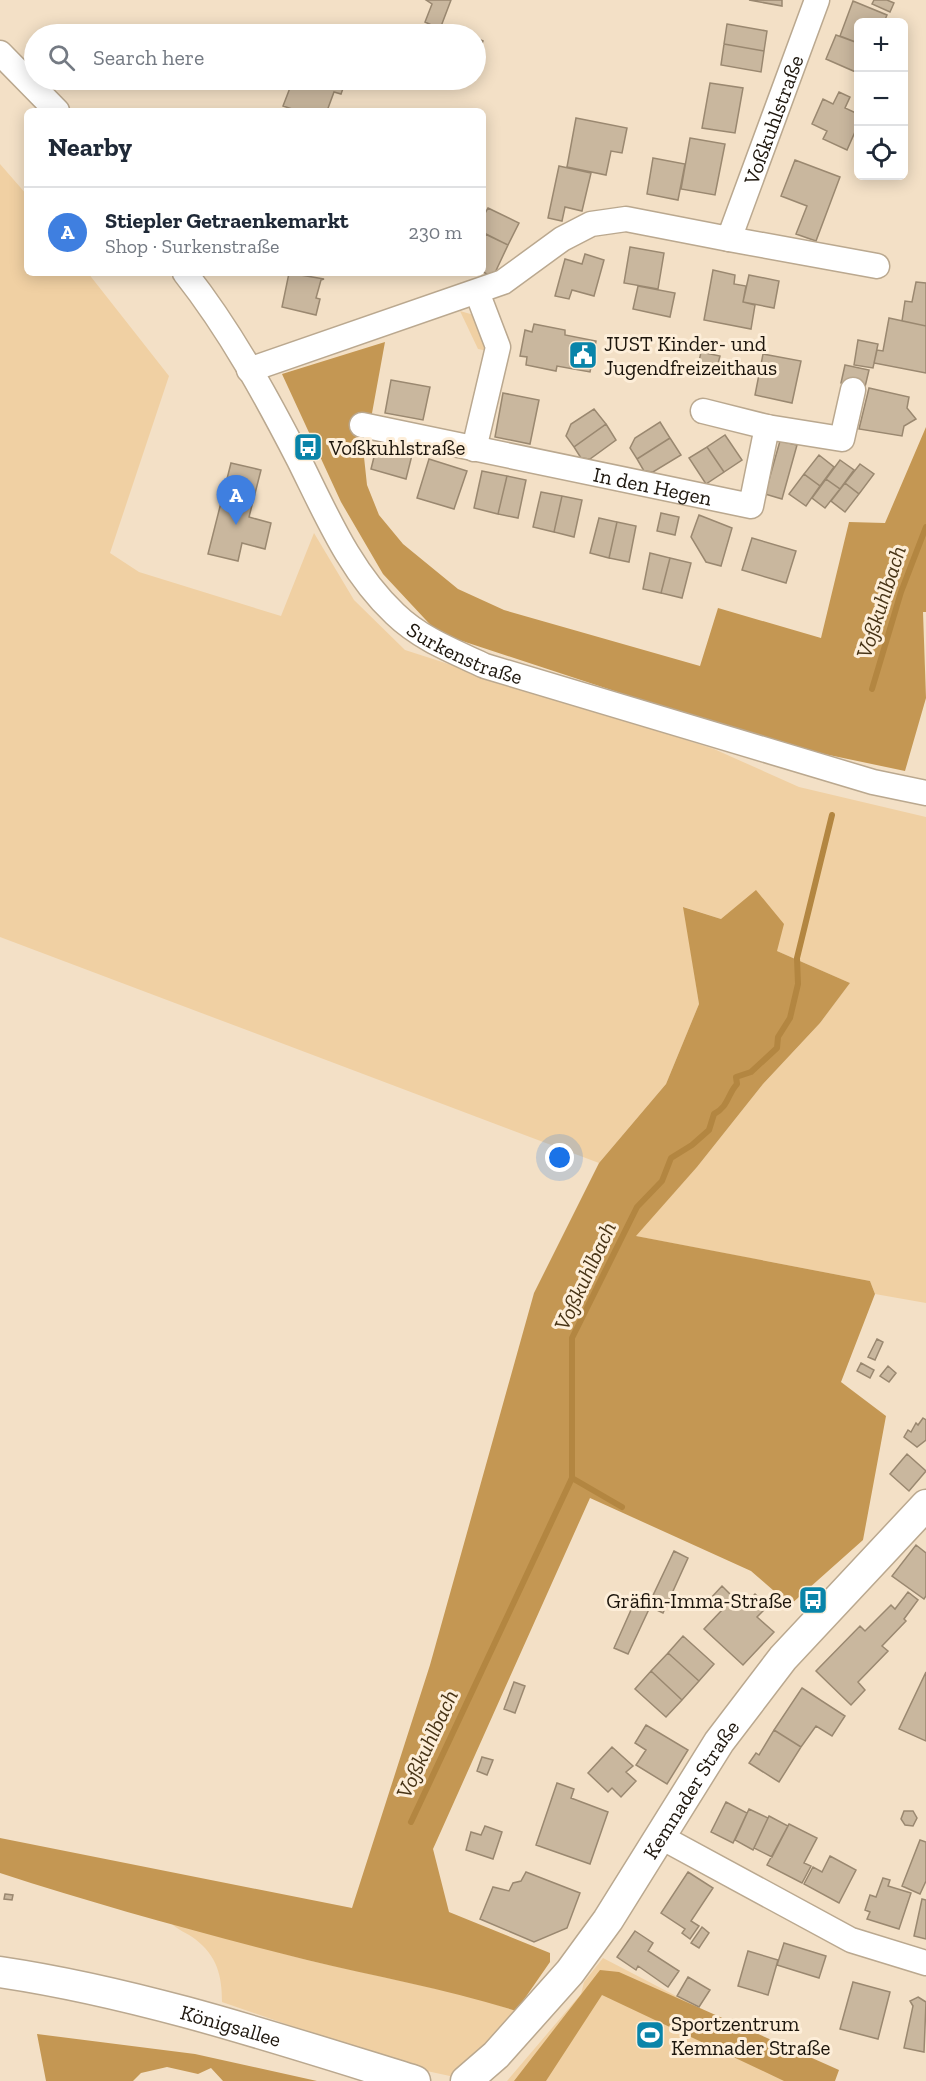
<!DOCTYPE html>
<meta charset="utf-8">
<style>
body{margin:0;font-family:"Zilla Slab",serif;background:#f2f2f3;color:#1f2937}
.controls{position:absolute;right:18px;top:18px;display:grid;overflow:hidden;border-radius:9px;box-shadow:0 3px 15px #0003}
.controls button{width:54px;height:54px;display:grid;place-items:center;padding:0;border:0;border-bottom:2px solid #e0e1e3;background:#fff;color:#1f2937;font:30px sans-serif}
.you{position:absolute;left:560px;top:1158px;width:21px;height:21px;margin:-15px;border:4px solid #fff;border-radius:50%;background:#1a73e8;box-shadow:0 0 0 9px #1a73e833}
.badge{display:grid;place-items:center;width:39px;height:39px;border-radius:50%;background:#0f766e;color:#fff;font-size:20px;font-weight:700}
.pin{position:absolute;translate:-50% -50px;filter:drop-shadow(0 2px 3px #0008)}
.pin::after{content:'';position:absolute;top:32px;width:21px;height:18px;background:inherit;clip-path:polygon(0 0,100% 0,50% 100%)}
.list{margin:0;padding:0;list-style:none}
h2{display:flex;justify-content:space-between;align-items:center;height:78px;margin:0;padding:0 24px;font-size:26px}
h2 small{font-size:20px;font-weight:400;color:#747a83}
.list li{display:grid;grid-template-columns:39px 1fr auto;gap:18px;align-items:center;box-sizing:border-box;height:90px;padding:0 24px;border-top:2px solid #e0e1e3}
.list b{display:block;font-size:22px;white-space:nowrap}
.list p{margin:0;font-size:20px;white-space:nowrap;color:#747a83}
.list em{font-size:20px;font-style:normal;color:#747a83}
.icon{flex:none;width:33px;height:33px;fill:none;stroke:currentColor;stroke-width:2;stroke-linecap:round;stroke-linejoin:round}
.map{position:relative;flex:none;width:926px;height:2081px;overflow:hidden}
.search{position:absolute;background:#fff;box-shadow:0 3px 15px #0003;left:24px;top:24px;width:462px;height:66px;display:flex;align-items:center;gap:15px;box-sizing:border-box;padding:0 21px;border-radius:33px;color:#747a83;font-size:22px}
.panel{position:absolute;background:#fff;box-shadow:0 3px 15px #0003;left:24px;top:108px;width:462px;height:168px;border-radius:9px}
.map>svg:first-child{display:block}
</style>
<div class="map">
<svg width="926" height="2081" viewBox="0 0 926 2081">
<rect width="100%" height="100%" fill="#f3e0c6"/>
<!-- green -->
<path fill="#f0d0a3" d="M0,164L27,195V273H88L169,376L110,553L139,572L281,616L314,533L354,600L405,650L714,749L799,787L926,817V1303L875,1294L870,1281L635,1236L697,1167L763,1084L820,1023L850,983L777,951L721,919L684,907L699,1004L666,1084L599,1163L0,937Z
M460,311L481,317L488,351L478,349Z
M171,1923L307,1960L473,1997L516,2011L459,2078L413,2068L222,2002C222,1975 217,1956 195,1939C188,1933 177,1930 171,1923Z
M603,1958L805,2063L832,2081H507L581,1994L584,1982Z"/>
<!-- forest -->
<path fill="#c49753" d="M385,342L364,457L367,485L379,515L403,544L458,589L504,610L700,666L718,608L821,638L849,522L885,523L926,427V612H923L926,698L905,771L772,743L438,633L383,574L341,502L282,374Z
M756,890L784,924L777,951L850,983L820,1023L763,1084L697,1167L636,1236L870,1281L875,1294L841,1382L886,1416L863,1540L790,1605L751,1571L590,1498L433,1849L449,1912L550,1953V1962L516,2011C447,1989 377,1977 307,1960C204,1934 101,1906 0,1873V1838L352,1908L430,1665L534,1293L599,1163L666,1084L699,1004L683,907L721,919Z
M600,1970L619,1972L839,2070L835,2081H784L602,1995L546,2081H514Z
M37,2034L195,2054L317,2081H223L211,2068L198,2074L167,2067L141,2073L133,2081H46Z"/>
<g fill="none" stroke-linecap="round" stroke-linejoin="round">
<!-- stream -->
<path stroke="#b38641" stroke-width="6" d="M872,689L901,592L926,527
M572,1478L622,1507
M411,1822L572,1478V1338L637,1207L662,1181L671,1158L692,1145L709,1130L714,1114C729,1106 727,1095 737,1084L736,1077L751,1072L777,1048L778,1037L790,1018L798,984L797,958L832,815"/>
</g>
<!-- building -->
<path fill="#c9b79e" stroke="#9a8870" stroke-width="1.5" d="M426,0H451L440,29L425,22L432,4Z
M749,0H782V6Z
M874,0H887L894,3L890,12L872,4Z
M853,1L887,15L884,22H858V43L840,36Z
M727,24L767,31L764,51L724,44Z
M451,29L466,34H449Z
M836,35L858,43V73L826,59Z
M476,38L483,41L476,60Z
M724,44L764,51L761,72L721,65Z
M293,80H346L341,94L334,92L327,111H298L283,106Z
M710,83L743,88L735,133L702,128Z
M839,92L850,97L845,108L858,114V125L847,150L823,139L827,131L812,124L823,99L833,104Z
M576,118L627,128L622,153L611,151L606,175L567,167Z
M690,138L725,144L715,195L681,189Z
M653,158L685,164L678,200L647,194Z
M795,160L840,177L816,241L796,234L807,206L781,196Z
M559,166L591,173L582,211L565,207L562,221L548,218Z
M488,208L519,223L508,245L483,233V217Z
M486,234L508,245L493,277L483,272V240Z
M630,247L664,253L658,289L624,283Z
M585,254L604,260L594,296L572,290L569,299L555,296L565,259L582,264Z
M713,270L735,275L734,284L746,286L743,302L755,305L751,329L704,320Z
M289,273L324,279L321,280L316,298L320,299L316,315L282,307Z
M749,275L779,281L774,308L743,302Z
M916,282L926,283V326L902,321L905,301L912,302Z
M638,286L675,293L670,317L633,309Z
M889,318L926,326V373L874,363L877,350L883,351Z
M534,324L565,330V335L596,341L590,372L557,366L556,371L526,365L527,357L520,356L525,330L532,332Z
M858,340L878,344L873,368L854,365Z
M701,352L720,356L715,375L697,371Z
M763,354L801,361L792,403L755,395Z
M845,365L869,370L865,387L841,383Z
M391,380L430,387L423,420L385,413Z
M869,388L909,397L907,408L916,419L904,426L902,436L859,429Z
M503,393L539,400L530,444L495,437Z
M594,409L606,424L574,447L566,436L571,424Z
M660,422L670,438L637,459L630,448L635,438Z
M606,424L616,440L590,459L581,458L574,447Z
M725,435L742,460L724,472L707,447Z
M379,437L414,447L406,479L371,469Z
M670,438L681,455L653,472L644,471L637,459Z
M780,441L797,445L782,499L765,494Z
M707,447L724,472L706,484L689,458Z
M819,455L834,467L820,486L804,474Z
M429,459L467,471L454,509L417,498Z
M840,460L854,470L840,489L826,479Z
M231,463L261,470L249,517L271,523L265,549L242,543L238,561L208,554Z
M860,464L874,474L859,494L845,483Z
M482,471L507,476L498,514L474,508Z
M804,474L820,486L806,506L789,494Z
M507,476L526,480L518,518L498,514Z
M826,479L840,489L825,508L812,498Z
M845,483L859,494L845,512L831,501Z
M541,492L562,496L554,532L533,527Z
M562,496L582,500L574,537L554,532Z
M661,513L679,517L675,535L657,531Z
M699,515L732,528L721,566L706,562L691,537Z
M599,518L617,522L609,558L590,553Z
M617,522L636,526L629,562L609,558Z
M752,538L796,551L786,583L742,570Z
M650,553L670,558L661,593L643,589Z
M670,558L691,563L682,598L661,593Z
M877,1339L883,1342L875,1360L868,1357Z
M861,1363L874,1370L870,1378L857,1371Z
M888,1366L896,1373L889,1382L880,1376Z
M923,1418L926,1420V1440L917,1447L904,1437L908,1430L911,1432L916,1423L918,1425Z
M907,1454L926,1471L909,1491L890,1474Z
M916,1545L926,1553V1596L924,1599L892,1576Z
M674,1551L688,1558L663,1613L648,1606Z
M722,1586L743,1607L755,1594L768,1606L757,1617L774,1632L743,1665L704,1629L722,1610L710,1599Z
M908,1592L918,1600L904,1619L906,1621L882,1646L888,1651L858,1682L865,1690L851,1705L816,1671L860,1626L865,1631L891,1605L895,1609Z
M635,1601L650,1607L628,1654L614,1648Z
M683,1636L714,1664L699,1681L668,1653Z
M668,1653L699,1681L682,1700L651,1671Z
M651,1671L682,1700L666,1717L635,1689Z
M926,1672V1741L899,1729Z
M514,1682L525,1686L515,1713L504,1709Z
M802,1688L845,1716L832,1736L816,1726L801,1747L774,1730Z
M646,1725L688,1750L667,1784L636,1765L646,1750L635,1743Z
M774,1730L801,1747L779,1782L749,1763L756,1753L759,1755Z
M612,1747L633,1766L626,1772L636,1781L621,1797L612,1788L608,1792L588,1773Z
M482,1757L493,1760L487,1775L477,1771Z
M557,1783L574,1789L571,1798L608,1812L590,1864L536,1845Z
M726,1802L747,1813L733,1843L711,1832Z
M749,1809L768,1818L753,1850L735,1840Z
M904,1811H913L917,1818L913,1826L905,1825L901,1819Z
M769,1816L788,1826L772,1857L754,1848Z
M789,1824L817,1838L804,1863L811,1866L802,1883L767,1865Z
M485,1826L502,1832L493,1859L466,1850L471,1832L481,1835Z
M920,1840L926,1842V1881L920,1894L902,1886Z
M830,1856L856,1870L839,1903L804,1884L813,1867L822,1872Z
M526,1872L580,1893L567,1928L534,1942L480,1919L493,1887L509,1891L513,1883L521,1881Z
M688,1872L713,1888L691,1921L699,1926L690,1939L682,1933L685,1929L661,1913Z
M883,1878L890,1880L888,1886L911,1893L899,1929L867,1919L870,1912L865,1910L870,1895L876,1897Z
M5,1894L13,1895L12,1900L4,1899Z
M922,1899L926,1900V1939L914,1936Z
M702,1927L709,1933L699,1948L691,1943Z
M635,1931L653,1943L648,1951L679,1971L668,1987L638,1966L636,1970L617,1957Z
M784,1943L826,1956L819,1978L777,1965Z
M748,1951L778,1960L768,1995L738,1986Z
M688,1977L710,1990L699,2007L677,1996Z
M853,1982L890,1992L878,2039L840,2029Z
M918,1997L926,2002L924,2052L904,2048L913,2006L910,2001Z"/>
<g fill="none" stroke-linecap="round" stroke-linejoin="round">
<!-- minor casing -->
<g stroke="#baa88f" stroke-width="27">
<g id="minor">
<path d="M0,53L57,111"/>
<path d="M729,239L877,266"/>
<path id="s1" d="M185,273C230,330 266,396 299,460C326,514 350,572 395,614C421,639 453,651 485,666L873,782L926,793"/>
<path id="s2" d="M249,370L503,282L562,239L591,224L626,219L729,239L817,0"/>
<path d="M703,411L767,427"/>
<path id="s3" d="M362,425L751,506L767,427L842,439L853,390"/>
<path d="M474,449L498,347L477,292"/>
<path d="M661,1837L851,1940L926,1963"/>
</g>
</g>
<!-- major casing -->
<g stroke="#baa88f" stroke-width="33">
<g id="major">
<path id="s4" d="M0,1972C141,1993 279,2039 415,2081"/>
<path id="s5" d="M466,2081L496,2055L570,1972L608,1920L719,1742L783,1658L926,1505"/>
</g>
</g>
<!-- minor -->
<use href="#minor" stroke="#fff" stroke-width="24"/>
<!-- major -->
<use href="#major" stroke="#fff" stroke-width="30"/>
</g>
<!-- icons -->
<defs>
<g id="civic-square" transform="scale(1.5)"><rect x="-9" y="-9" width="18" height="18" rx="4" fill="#0984a9" stroke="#fdeed9"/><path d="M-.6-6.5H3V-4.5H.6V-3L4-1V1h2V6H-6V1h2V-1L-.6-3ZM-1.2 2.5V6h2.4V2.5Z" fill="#fff"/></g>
<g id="bus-square" transform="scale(1.5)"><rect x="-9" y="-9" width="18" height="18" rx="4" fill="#0984a9" stroke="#fdeed9"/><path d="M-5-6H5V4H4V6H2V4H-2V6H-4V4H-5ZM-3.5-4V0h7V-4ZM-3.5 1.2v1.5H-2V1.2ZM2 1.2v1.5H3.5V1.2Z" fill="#fff"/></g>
<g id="stadium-square" transform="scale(1.5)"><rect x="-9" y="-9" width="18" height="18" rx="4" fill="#0984a9" stroke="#fdeed9"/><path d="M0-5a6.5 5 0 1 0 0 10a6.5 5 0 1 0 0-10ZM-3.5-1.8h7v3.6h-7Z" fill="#fff"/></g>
</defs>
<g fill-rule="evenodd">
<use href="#civic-square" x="583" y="355"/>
<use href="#bus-square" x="308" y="447"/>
<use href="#bus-square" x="813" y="1600"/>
<use href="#stadium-square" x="650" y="2035"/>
</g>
<g text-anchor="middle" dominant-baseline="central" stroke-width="6" stroke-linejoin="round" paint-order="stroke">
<!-- street labels -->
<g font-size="21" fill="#1d160d" stroke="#fdeed9">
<text stroke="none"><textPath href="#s2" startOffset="642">Voßkuhlstraße</textPath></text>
<text stroke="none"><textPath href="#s3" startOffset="297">In den Hegen</textPath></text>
<text stroke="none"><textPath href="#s1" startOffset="483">Surkenstraße</textPath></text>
<text stroke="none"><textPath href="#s5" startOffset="370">Kemnader Straße</textPath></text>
<text stroke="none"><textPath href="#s4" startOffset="237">Königsallee</textPath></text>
</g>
<!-- poi labels -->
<g font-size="21" fill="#1d160d" stroke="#fdeed9" text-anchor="start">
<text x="604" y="343">JUST Kinder- und<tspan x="604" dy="24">Jugendfreizeithaus</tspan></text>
<text x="329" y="447">Voßkuhlstraße</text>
<text x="792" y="1600" text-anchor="end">Gräfin-Imma-Straße</text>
<text x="671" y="2023">Sportzentrum<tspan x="671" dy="24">Kemnader Straße</tspan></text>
</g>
<!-- water labels -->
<g font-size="22" font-style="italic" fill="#473315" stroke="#fdeed9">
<text transform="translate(881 602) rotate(-72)">Voßkuhlbach</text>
<text transform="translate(585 1276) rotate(-65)">Voßkuhlbach</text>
<text transform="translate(427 1744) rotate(-65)">Voßkuhlbach</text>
</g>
</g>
</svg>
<div class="controls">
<button>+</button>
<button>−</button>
<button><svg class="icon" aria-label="locate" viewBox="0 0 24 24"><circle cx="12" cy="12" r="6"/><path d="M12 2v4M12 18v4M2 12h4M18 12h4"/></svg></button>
</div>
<div class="you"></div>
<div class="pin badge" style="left:236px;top:525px;background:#3f7fe0">A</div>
<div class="search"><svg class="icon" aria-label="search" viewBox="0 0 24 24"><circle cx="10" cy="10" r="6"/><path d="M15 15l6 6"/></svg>Search here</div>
<section class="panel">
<h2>Nearby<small></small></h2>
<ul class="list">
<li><span class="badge" style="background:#3f7fe0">A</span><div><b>Stiepler Getraenkemarkt</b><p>Shop · Surkenstraße</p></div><em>230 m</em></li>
</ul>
</section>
</div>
